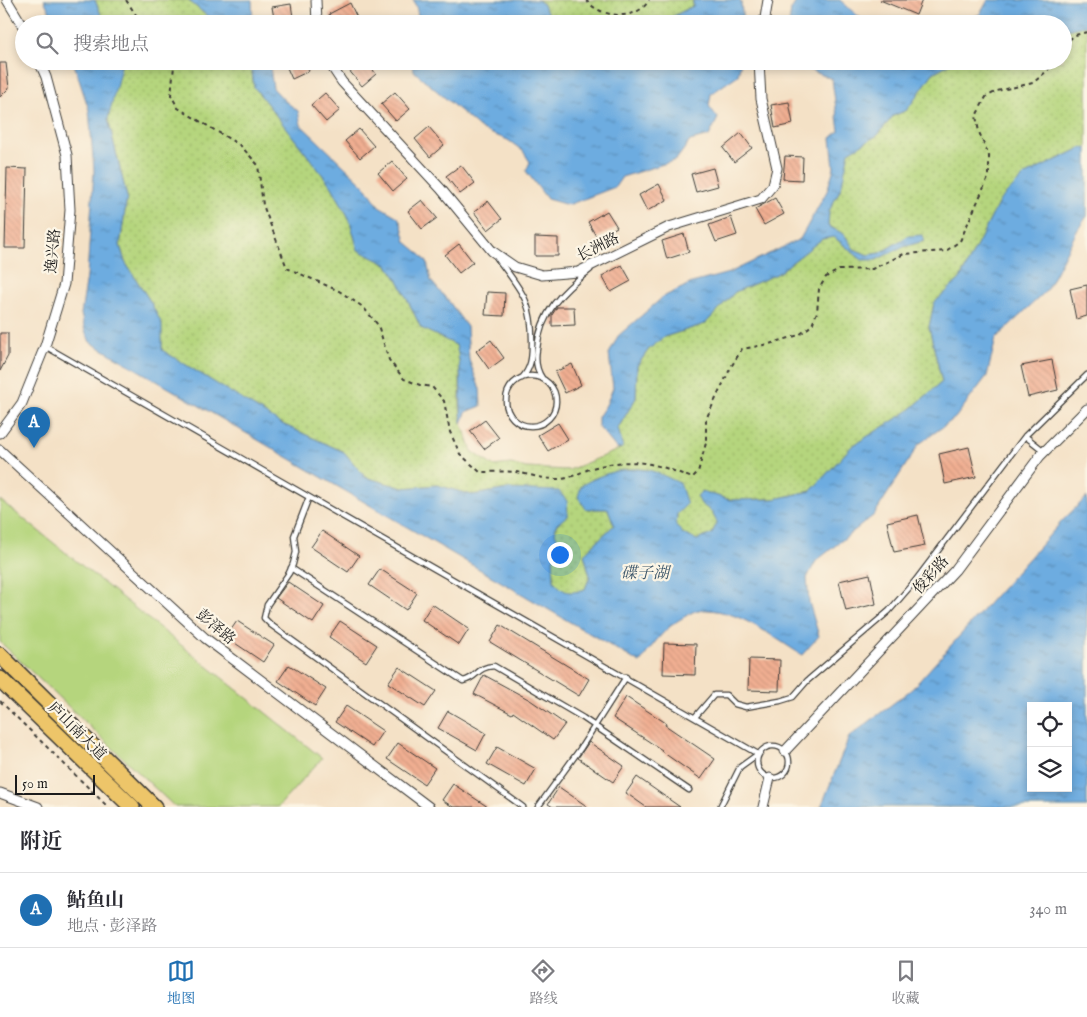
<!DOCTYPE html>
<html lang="zh">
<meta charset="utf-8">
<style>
body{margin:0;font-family:"IM FELL English","Noto Serif SC",serif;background:#f7f7f7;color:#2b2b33}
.controls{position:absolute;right:15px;bottom:15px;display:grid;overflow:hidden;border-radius:0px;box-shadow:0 2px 8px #0003}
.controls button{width:45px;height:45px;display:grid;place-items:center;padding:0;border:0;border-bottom:1px solid #e1e1e2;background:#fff;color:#2b2b33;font:25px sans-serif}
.scale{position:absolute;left:15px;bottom:12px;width:80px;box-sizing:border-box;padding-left:5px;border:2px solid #1c1c1c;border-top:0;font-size:14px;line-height:18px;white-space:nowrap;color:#1c1c1c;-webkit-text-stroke:4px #fcf5e5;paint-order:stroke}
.you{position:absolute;left:559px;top:554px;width:18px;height:18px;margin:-12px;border:4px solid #fff;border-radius:50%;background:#1a73e8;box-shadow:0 0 0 8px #1a73e833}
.badge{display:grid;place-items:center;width:32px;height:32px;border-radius:50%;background:#1f6fb2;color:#fff;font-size:16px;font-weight:700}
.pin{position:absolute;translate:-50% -41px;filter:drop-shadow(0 1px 2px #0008)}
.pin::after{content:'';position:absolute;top:26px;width:18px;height:15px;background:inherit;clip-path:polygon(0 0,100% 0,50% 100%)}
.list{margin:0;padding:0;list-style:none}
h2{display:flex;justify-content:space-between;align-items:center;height:65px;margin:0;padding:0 20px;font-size:21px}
h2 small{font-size:16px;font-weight:400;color:#7c7c81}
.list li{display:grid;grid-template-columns:32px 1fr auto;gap:15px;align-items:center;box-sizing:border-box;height:75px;padding:0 20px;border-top:1px solid #e1e1e2}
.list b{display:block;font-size:19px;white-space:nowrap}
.list p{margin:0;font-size:16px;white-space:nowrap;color:#7c7c81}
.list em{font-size:16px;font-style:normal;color:#7c7c81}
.icon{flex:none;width:28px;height:28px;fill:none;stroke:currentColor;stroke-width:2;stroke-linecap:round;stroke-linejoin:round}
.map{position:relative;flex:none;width:1087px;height:807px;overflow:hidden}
.search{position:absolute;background:#fff;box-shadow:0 2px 8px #0003;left:15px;right:15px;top:15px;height:55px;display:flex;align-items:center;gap:12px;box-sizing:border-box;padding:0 18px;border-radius:28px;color:#7c7c81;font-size:19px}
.sheet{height:140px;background:#fff}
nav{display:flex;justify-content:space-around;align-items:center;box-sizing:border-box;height:70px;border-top:1px solid #e1e1e2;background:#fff;font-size:14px;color:#7c7c81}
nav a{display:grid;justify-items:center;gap:2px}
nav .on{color:#1f6fb2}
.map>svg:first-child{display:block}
</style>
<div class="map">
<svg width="1087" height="807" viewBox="0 0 1087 807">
<defs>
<pattern id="grass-dots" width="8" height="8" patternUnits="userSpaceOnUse" patternTransform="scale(1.25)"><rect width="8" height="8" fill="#b5d57d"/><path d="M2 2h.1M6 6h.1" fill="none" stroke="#9bb66b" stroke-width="1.8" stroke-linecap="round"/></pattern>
<pattern id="water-ripples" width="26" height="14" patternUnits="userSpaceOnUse" patternTransform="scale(1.25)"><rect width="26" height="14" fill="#6dace0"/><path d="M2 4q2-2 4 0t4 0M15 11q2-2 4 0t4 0" fill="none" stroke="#598bb5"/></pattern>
<pattern id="building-back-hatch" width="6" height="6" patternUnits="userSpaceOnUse" patternTransform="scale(1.25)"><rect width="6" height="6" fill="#f1af92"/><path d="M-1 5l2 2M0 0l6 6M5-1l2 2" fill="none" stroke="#ce967d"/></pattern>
</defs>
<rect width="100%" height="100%" fill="#fcf5e5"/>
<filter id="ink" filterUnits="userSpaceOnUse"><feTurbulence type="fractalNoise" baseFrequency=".02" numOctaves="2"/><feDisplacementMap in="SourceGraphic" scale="10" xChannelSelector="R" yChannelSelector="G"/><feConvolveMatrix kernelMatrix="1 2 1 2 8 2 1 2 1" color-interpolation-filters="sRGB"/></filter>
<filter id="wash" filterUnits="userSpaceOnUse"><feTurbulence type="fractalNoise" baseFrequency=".0096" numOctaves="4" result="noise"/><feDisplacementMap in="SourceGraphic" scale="20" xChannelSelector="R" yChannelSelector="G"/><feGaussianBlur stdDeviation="1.12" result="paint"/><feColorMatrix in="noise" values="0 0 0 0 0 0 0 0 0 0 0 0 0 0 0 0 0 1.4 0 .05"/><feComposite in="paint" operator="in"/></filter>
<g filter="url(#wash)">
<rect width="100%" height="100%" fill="#f4e1c6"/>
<!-- grass -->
<path fill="url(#grass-dots)" stroke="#68784c" d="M95,0H188L217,24H105Z
M537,0H693V6L658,24H555L541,2Z
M1087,25V148H1081L1025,175L1000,200L960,279L934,303L929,327L942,382L907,412L852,446L811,491L774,499L730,500L702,491L701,504L711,511L717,522L712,534L697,540L683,534L676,525L677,514L648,470L626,469L592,479L586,509H608L614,525L584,554L590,576L585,589C569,594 565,594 554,582L553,558L561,544L555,534L556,525L508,489L472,495L437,485L403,488L365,477L344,452L280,423L162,350L161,324L150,301L125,262L120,245L127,197L108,119L121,61H249L251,65L254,87L332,187L349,218L358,250L388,265L399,282L421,328L456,345L460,360V406L462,424L472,451L493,466L511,464L526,468L569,470L623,448L618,428L636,398L637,366L649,349L664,337L705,324L735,292L777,274L822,239L834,237L849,250L876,260L900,248L924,241L908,236L880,253L868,255L854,249L843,234L828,225L829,211L841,188L848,152L878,135L893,116L907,110L933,73L954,61H1063V31Z"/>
<!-- park -->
<path fill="#b5d57d" stroke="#68784c" d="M0,500L322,758L278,807H175L0,642Z"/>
<!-- water -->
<path fill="url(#water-ripples)" stroke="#44647e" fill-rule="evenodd" d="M44,0H95L105,24H56Z
M188,0H252L253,24H217Z
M413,0H537L541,2L555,24H417C419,16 417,7 413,0Z
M693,0H739L741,2L743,24H658L693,6Z
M797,0H840L867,24H789L791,10Z
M988,0H1087V25L1063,31V24H960L980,14Z
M73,61H121L122,63L108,119L127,197L120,245L125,262L150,301L162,324V350L280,423L344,452L365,477L403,488L437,485L472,495L508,489L559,491L567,501L568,515L556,525L555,534L561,544L553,558L554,581C565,594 569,594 585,589L590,576L584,554L614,525L608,509H586L578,497L581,486C599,474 625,466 648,470C658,472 670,479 680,483L687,504L677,514L676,525L683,534L697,540L712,534L717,522L711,511L701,504L697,496L702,491L730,500L774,499L811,491L852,446L907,412L942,382L929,327L934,303L960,279L1000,200L1025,175L1081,148H1087V216L1077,231L1046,291L996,338L987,376L955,418L919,444L874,515L816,561L807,578L809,602L819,636L802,655C771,636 736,607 698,610C693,611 688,615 684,617C664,628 653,644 640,663L90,342L85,331L81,314L87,276L94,170L89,110Z
M249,61H267L270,67L273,88L285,101L298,111L301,125L366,187L379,206L398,217L402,226L406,242L418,252L427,262L431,281L450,303L467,327L469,360L480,389L481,406L466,412L462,424C459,398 463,370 456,345L421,328L399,282L388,265L358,250L349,218L332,187L254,87L251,65Z
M409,61H741L738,75L711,94L709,106L718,118L709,136L690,141L676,160L622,177L615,187L568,205L547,199L526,171L530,162L523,151L508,140L482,130L415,72Z
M788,61H954L933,73L907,110L893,116L878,135L849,152L841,188L829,211L828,226L844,234L854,249L868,255L880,253L908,236L922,235L924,241L900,248L876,260H862L834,237L822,239L777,274L735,292L705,324L664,337L649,349L637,366L636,398L618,428L623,448L617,449L598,426V417L606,405L613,388L609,354L618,336L663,297L692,283L729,273L800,239L827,191L834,168L831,138L839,131L832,79Z
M1087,497V807H821L849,737L912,689L1064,519ZM1031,706H1068V788H1031Z"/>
<g id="blocks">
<!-- building -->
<path fill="url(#building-back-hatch)" d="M880,0H922L916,15Z
M350,3L358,20L350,24H334L329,14Z
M291,4L294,24H275L272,7Z
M284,61H305L309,71L292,79Z
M356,61H366L376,74L362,86L347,68Z
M0,63H6L9,88L0,97Z
M395,92L410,109L396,121L381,104Z
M325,93L340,110L326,122L311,105Z
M789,102L793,124L775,128L771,105Z
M429,127L444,145L430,157L415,139Z
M359,129L374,146L360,158L345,141Z
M741,133L752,148L734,162L723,148Z
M785,156L803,157L802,180L783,179Z
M392,161L407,179L393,191L378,173Z
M461,165L475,183L460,194L446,176Z
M7,168L27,169L25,248H5Z
M713,168L718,186L696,192L691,174Z
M659,184L667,200L647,211L639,195Z
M775,198L784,214L764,225L755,209Z
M422,200L437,218L422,229L408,211Z
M488,201L502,219L488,230L474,212Z
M607,211L617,227L597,238L588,222Z
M731,217L737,235L716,242L709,225Z
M684,234L689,252L667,259L662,241Z
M535,237L558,238V256H535Z
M459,244L473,262L459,273L445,255Z
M622,265L631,281L611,292L602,276Z
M1087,285V316L1076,319L1070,289Z
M487,292L505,293L504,316L485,315Z
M557,307H574L575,325L552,326V315Z
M0,333H8V356L0,371Z
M491,340L504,358L489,369L476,351Z
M1052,360L1058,390L1028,397L1021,366Z
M572,364L581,385L565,393L555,372Z
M485,420L499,438L484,449L470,431Z
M558,423L568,439L548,451L538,435Z
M969,447L976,477L945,484L939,454Z
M918,515L925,546L894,552L887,522Z
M322,531L359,556L348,572L311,547Z
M380,569L417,593L406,610L369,585Z
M870,574L876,604L846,611L839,581Z
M288,582L324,606L313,623L276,598Z
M432,604L469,629L459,645L422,620Z
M237,621L274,645L263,662L226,637Z
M340,621L377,645L366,662L329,637Z
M500,625L589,679L579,696L490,642Z
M664,643L696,644L695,675L663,674Z
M749,659L780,660L779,691L748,690Z
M289,665L326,689L315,706L278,681Z
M399,667L436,691L425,707L388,683Z
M484,675L530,700L565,724L553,740L513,712L512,714L474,694Z
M626,697L666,723L665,725L715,759L701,779L661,751L662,750L613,718Z
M346,706L383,731L372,747L335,722Z
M448,711L486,733L477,750L438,728Z
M589,742L624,766L613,782L578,758Z
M398,743L435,768L424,784L387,759Z
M497,747L536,769L526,786L487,764Z
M637,777L680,807H646L626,793Z
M453,784L488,807H453L442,800Z
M559,787L588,807H553L548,804Z"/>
</g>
</g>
<g filter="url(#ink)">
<use href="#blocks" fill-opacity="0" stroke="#3c3a36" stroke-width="1"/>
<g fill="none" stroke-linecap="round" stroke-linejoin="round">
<!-- service casing -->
<g stroke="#3c3a36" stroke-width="7">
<path id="service" d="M497,258C522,292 533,301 532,345C532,358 531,368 522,378
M45,346L758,754L740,767L720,807
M506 401a25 25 0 1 1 50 0a25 25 0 1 1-50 0Z
M542,378C536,369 535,360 537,349C540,313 562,291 590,270
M1025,436L1044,451
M309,497L294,536L296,552L293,564L289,573L267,605L264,618L271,625L523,807
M291,568L463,681C478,678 476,667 494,666L583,718L689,790
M695,717L714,695H726L735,704L746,707L780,701L793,697L807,681L889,611L915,581L1025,436L1087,375
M757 762a16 16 0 1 1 32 0a16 16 0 1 1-32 0Z
M538,807L580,749L626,677"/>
</g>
<!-- minor casing -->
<g stroke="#3c3a36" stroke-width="11">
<path id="minor" d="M7,0L24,28
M316,0L317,24
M764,24L768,0
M328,61L342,82L441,189L492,251L515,267L542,275L578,272L669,227L761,199L773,185L777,168L761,99L759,61
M0,433L22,403L45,346L64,284L70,210L67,155L46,77L39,61
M0,450L205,638L429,807
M785,751L955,570L1040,456L1087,409
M0,793L38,807
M763,807L770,778"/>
</g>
<!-- trunk casing -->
<g stroke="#3c3a36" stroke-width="18">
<path id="trunk" d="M0,655L154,807
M0,679L132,807"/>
</g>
<!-- path -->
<path stroke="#3c3a36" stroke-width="2" stroke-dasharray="4 4" stroke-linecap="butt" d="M126,0L142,24
M586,0C600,18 637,22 649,0
M1063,45L1075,35L1087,32
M172,61L174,66L171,95L178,108L241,146L258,165L263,205L287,268L339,291L363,307L378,325L389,360L404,379L420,385L432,387L444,401L450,432L460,454L480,472C491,472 504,471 515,472C528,474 542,479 556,479C569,480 580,472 592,468C633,457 653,462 692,478L698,472L706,443V419L731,367L742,349L769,344L799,335L812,325L817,312L819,289L826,277L839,270L872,269L904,254L946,251L960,241L989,176V156L979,132L976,116L986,97L997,91L1033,83L1048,70L1053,61
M0,701L108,807"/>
<!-- service -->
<use href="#service" stroke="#fff" stroke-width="4.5"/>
<!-- minor -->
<use href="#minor" stroke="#fff" stroke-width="9"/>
<!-- trunk -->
<use href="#trunk" stroke="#edc569" stroke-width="15"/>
</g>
</g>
<g text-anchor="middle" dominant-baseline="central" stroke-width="4.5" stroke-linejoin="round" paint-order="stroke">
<!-- street labels -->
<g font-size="15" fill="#1c1c1c" stroke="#fcf5e5">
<text transform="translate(598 247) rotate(-26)">长洲路</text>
<text transform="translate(53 251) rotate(-85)">逸兴路</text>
<text transform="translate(931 575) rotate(-48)">俊彩路</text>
<text transform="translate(216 627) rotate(40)">彭泽路</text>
<text transform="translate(77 731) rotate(45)">庐山南大道</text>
</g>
<!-- water labels -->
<g font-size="16" font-style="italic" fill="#3c566a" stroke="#fcf5e5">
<text x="645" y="574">碟子湖</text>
</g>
</g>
</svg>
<div class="controls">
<button><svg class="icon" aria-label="locate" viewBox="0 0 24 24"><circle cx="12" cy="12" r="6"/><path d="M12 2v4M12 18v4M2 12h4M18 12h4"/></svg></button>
<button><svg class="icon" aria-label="layers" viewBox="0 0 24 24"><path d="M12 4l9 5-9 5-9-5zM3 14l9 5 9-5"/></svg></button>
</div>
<div class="scale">50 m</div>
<div class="you"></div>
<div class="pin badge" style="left:34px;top:448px">A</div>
<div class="search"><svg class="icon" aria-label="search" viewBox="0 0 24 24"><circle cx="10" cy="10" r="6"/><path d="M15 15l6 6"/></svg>搜索地点</div>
</div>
<section class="sheet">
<h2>附近<small></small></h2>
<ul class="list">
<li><span class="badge">A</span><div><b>鲇鱼山</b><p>地点 · 彭泽路</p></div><em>340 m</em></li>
</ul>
</section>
<nav>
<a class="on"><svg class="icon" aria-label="map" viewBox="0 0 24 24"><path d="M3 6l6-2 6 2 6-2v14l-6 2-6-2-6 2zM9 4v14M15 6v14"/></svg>地图</a>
<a><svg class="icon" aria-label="directions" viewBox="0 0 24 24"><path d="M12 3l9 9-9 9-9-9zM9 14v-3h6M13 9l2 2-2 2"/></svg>路线</a>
<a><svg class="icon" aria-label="saved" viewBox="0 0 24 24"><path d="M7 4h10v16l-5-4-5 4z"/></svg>收藏</a>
</nav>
